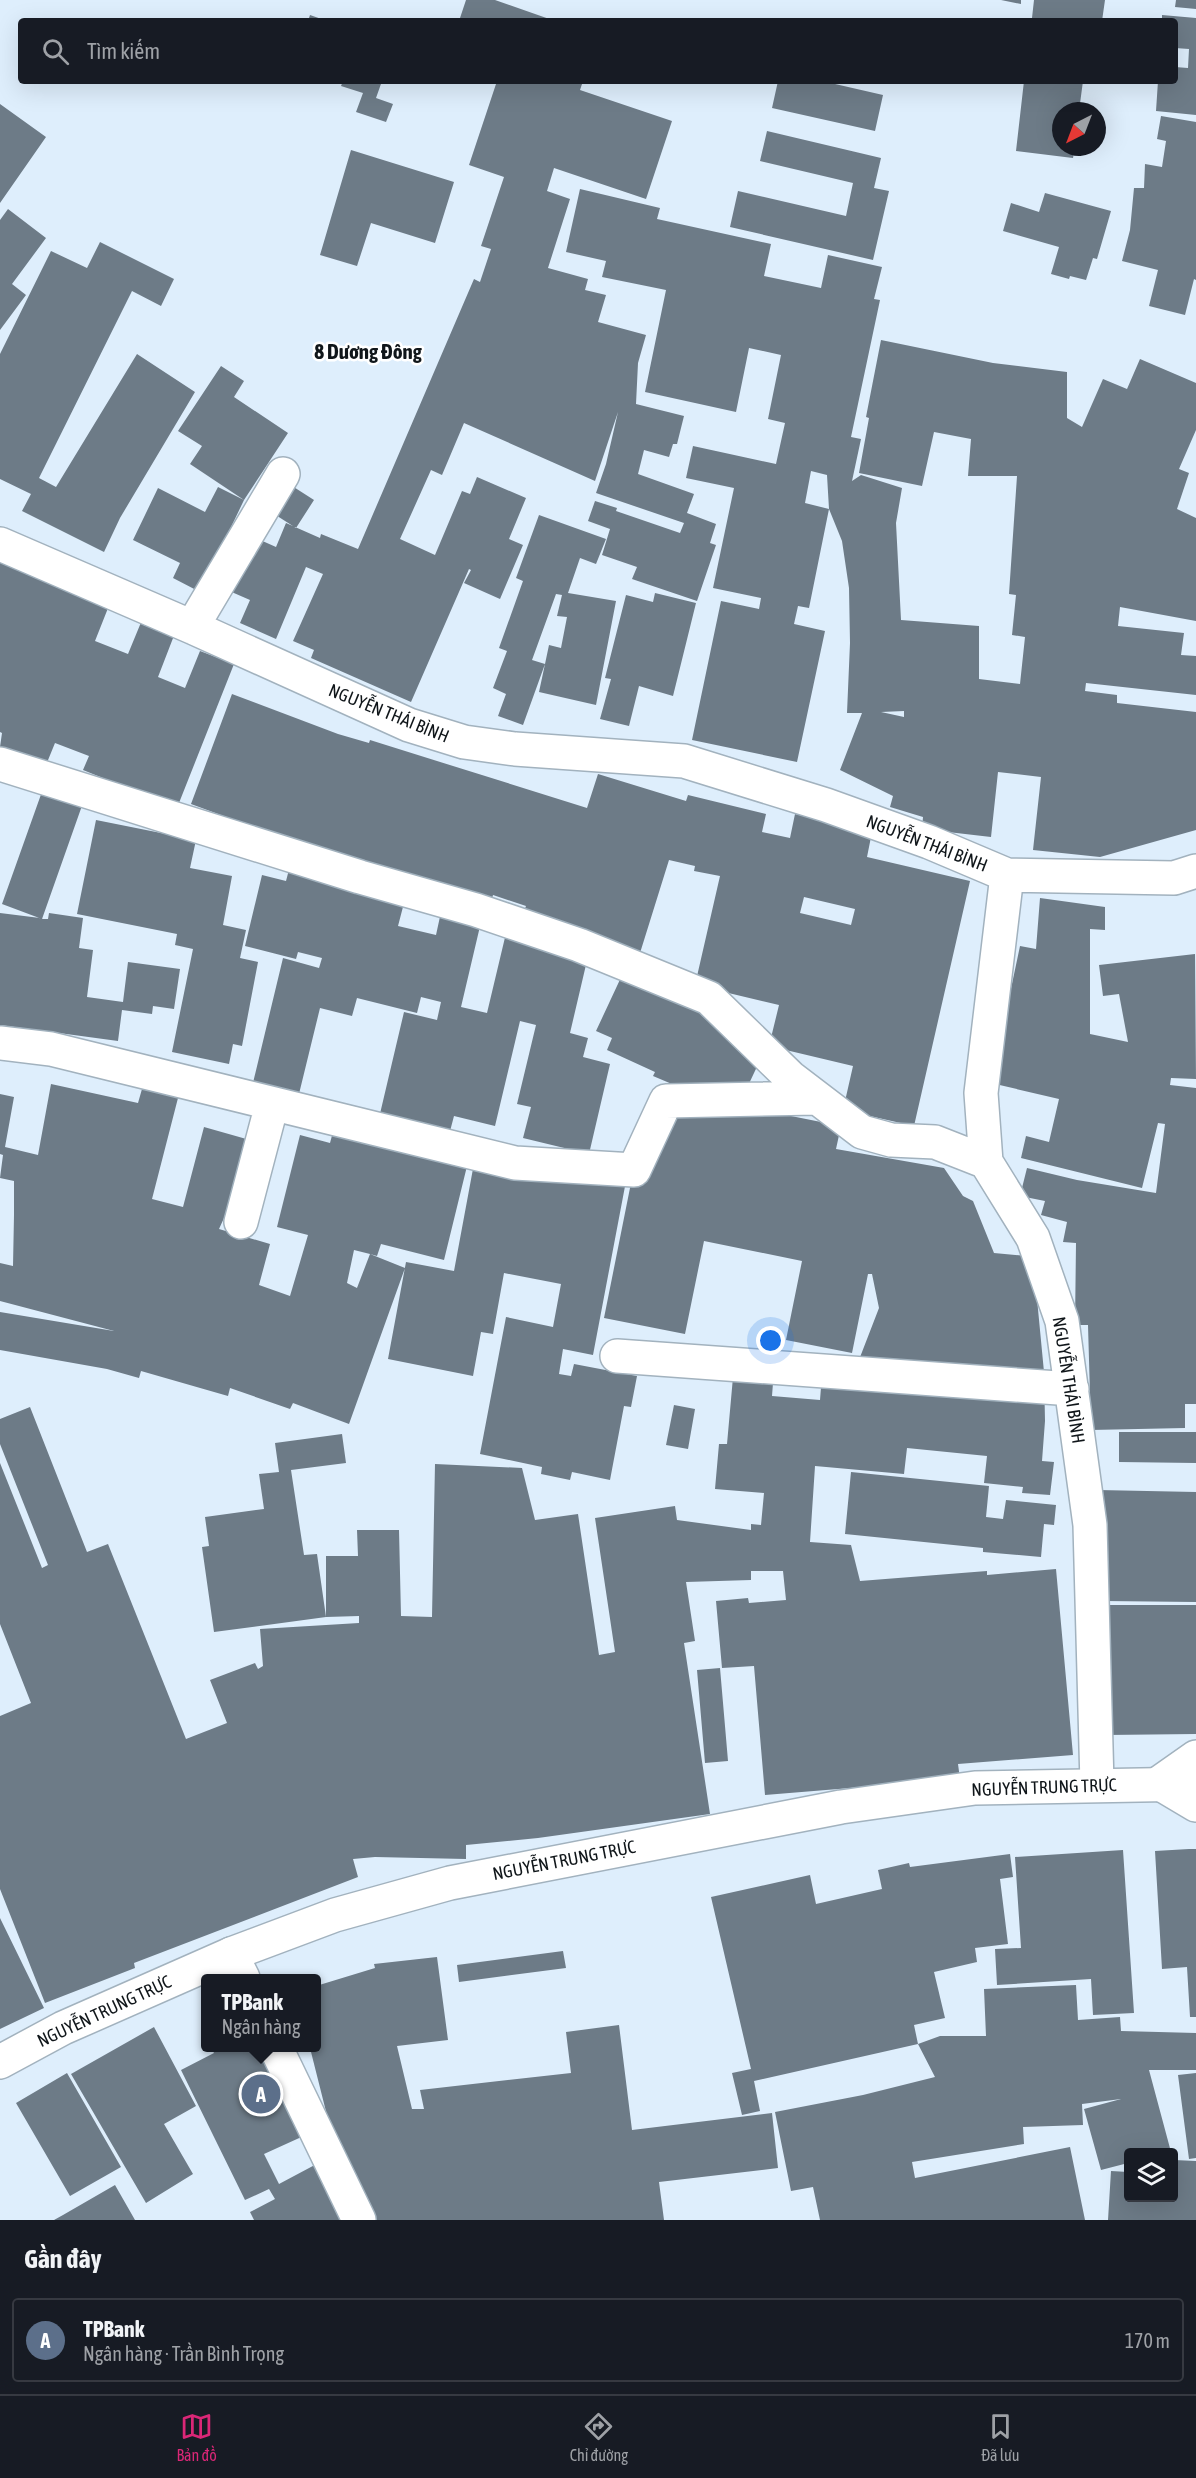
<!DOCTYPE html>
<html lang="vi">
<meta charset="utf-8">
<style>
body{margin:0;font-family:"Asap Condensed",sans-serif;background:#20242c;color:#f1f3f6}
.controls{position:absolute;right:18px;bottom:18px;display:grid;overflow:hidden;border-radius:6px;box-shadow:0 6px 24px #0002}
.controls button{width:54px;height:54px;display:grid;place-items:center;padding:0;border:0;border-bottom:2px solid #363941;background:#171b24;color:#f1f3f6;font:30px sans-serif}
.compass{position:absolute;left:1052px;top:102px;width:54px;height:54px;border-radius:50%;background:#171b24;box-shadow:0 6px 24px #0002;rotate:222deg}
.you{position:absolute;left:771px;top:1341px;width:21px;height:21px;margin:-15px;border:4px solid #fff;border-radius:50%;background:#1a73e8;box-shadow:0 0 0 9px #1a73e833}
.badge{display:grid;place-items:center;width:39px;height:39px;border-radius:50%;background:#db2777;color:#fff;font-size:20px;font-weight:700}
.pin{position:absolute;translate:-50% -50%;border:3px solid #fff;box-shadow:0 2px 6px #0006}
.popup{position:absolute;left:201px;top:1974px;width:120px;height:78px;box-sizing:border-box;display:grid;place-content:center;border-radius:6px;background:#171b24;filter:drop-shadow(0 2px 4px #0005);font-size:20px;white-space:nowrap;color:#9ea1a6}
.popup b{font-size:22px;color:#f1f3f6}
.popup::after{content:'';position:absolute;left:50%;top:100%;margin-left:-12px;border:12px solid transparent;border-top-color:#171b24}
.list{margin:0;padding:0;list-style:none}
h2{display:flex;justify-content:space-between;align-items:center;height:78px;margin:0;padding:0 24px;font-size:26px}
h2 small{font-size:20px;font-weight:400;color:#9ea1a6}
.list li{display:grid;grid-template-columns:39px 1fr auto;gap:18px;align-items:center;box-sizing:border-box;height:84px;margin:0 12px 12px;padding:0 12px;border:2px solid #363941;border-radius:6px}
.list b{display:block;font-size:22px;white-space:nowrap}
.list p{margin:0;font-size:20px;white-space:nowrap;color:#9ea1a6}
.list em{font-size:20px;font-style:normal;color:#9ea1a6}
.icon{flex:none;width:33px;height:33px;fill:none;stroke:currentColor;stroke-width:2;stroke-linecap:round;stroke-linejoin:round}
.map{position:relative;flex:none;width:1196px;height:2220px;overflow:hidden}
.search{position:absolute;background:#171b24;box-shadow:0 6px 24px #0002;left:18px;right:18px;top:18px;height:66px;display:flex;align-items:center;gap:15px;box-sizing:border-box;padding:0 21px;border-radius:6px;color:#9ea1a6;font-size:22px}
.sheet{height:174px;background:#171b24}
nav{display:flex;justify-content:space-around;align-items:center;box-sizing:border-box;height:84px;border-top:2px solid #363941;background:#171b24;font-size:16px;color:#9ea1a6}
nav a{display:grid;justify-items:center;gap:3px}
nav .on{color:#db2777}
.map>svg:first-child{display:block}
</style>
<div class="map">
<svg width="1196" height="2220" viewBox="0 0 1196 2220">
<rect width="100%" height="100%" fill="#deeefc"/>
<!-- building -->
<path fill="#6d7b87" fill-rule="evenodd" d="M466,0H495L555,21H459Z
M1001,0H1021V4Z
M1034,0H1105L1102,21H1052L1032,18Z
M1176,0H1196V9L1175,7Z
M310,15L327,21H308Z
M1162,15L1196,18V115L1156,111L1158,81H1175V67L1188,68L1189,49L1175,48V21H1162Z
M343,81H382L376,98L393,104L386,122L356,112L363,93L341,86Z
M497,81H583L580,90L672,121L646,199L554,168L547,191L570,199L548,268L588,279L585,290L606,295L598,322L646,335L638,363L636,404L684,416L677,444H673L669,457L644,450L638,474L694,494L687,513L716,524L710,543L716,545L697,601L632,579L637,567L602,555L610,529L588,521L595,501L617,508L616,511L680,533L684,523L596,493L606,464L618,412L595,481L464,423L442,475L431,470L400,539L435,555L462,491L470,494L477,477L526,498L509,539L523,545L500,599L464,583L471,570L469,569L411,702L311,658L314,650L293,641L323,574L306,567L276,639L240,623L250,600L227,590L251,536L276,547L286,523L320,538L321,534L358,549L474,279L480,282L491,249L481,246L504,177L469,165Z
M778,81H822L883,95L875,131L772,108Z
M1024,81H1083L1079,111H1061V147H1075L1073,158L1016,151Z
M0,104L46,137L0,203Z
M1161,116L1196,122V280L1194,279L1185,315L1149,306L1158,270L1122,261L1130,230L1134,188H1144L1145,164L1162,167L1166,141L1157,139Z
M767,131L881,158L874,188L889,191L873,260L730,227L738,191L846,216L853,183L760,161Z
M351,150L454,182L435,243L371,223L357,266L320,255Z
M580,189L660,208L657,219L771,244L764,276L821,288L828,255L882,267L874,299L880,300L851,437L861,439L852,481L861,475L902,488L896,523L901,620L979,626V679L1020,684L1025,637L1012,635L1016,595L1009,594L1017,476H968L971,439L934,432L922,486L859,473L869,418L866,417L881,340L993,363L1067,372V418L1082,427L1103,379L1127,389L1140,359L1196,383V430L1179,469L1189,473L1177,509L1196,518V621L1120,607L1118,626L1184,633L1181,655L1196,656V695L1086,683L1085,691L1117,695V703L1196,712V830L1100,857L1033,850L1041,777L998,772L991,837L922,829L923,817L890,807L893,796L840,770L862,713H847L850,643L849,588L842,541L829,509L827,475L811,471L805,503L829,509L809,608L798,606L794,624L825,631L797,762L692,740L721,601L759,609L761,598L713,588L734,488L686,478L693,446L776,464L785,423L768,419L781,355L749,348L736,412L645,392L666,290L602,277L606,261L566,252ZM904,711V717L881,712Z
M1045,193L1111,211L1097,259L1093,258L1086,280L1070,276L1069,279L1051,274L1059,247L1003,231L1011,203L1039,212Z
M8,209L46,238L12,284L26,295L0,330V220Z
M100,242L174,279L161,306L132,291L39,478L56,487L137,354L195,392L120,518L104,552L22,511L31,494L0,479V354L51,251L87,268Z
M221,366L244,381L234,397L288,433L244,500L200,592L173,578L180,563L133,540L158,488L205,512L218,487L244,500L190,464L202,446L178,431Z
M289,484L314,500L296,528L271,512Z
M539,515L606,539L596,564L580,558L568,593L616,601L596,705L539,692L545,664L523,725L498,716L506,694L493,688L507,651L499,648L523,581L516,578ZM556,594L562,595L557,616L567,617L561,648L549,645L545,664L532,660Z
M0,553L112,598L95,641L128,654L142,620L175,633L158,677L185,688L200,651L234,664L177,808L83,770L89,756L55,743L46,765L0,747L2,733L0,732Z
M655,593L696,603L673,696L639,686L629,726L600,719L611,679L605,678L626,595L653,602Z
M232,694L338,734L369,743L370,740L587,808L598,774L686,801L688,795L766,814L762,832L790,838L795,814L872,832L867,857L970,881L914,1126L843,1110L853,1066L769,1046L779,1005L695,985L720,876L694,871L695,866L669,860L640,953L522,916L526,906L493,895L490,906L297,843L191,804ZM804,897L855,909L851,925L800,913Z
M44,786L84,800L42,919L2,904Z
M96,820L196,840L190,868L232,876L223,925L246,930L240,958L258,962L242,1046L233,1044L229,1064L172,1052L193,949L175,945L177,934L77,914Z
M291,862L341,875L338,887L404,903L398,926L436,935L441,912L481,922L461,1007L487,1013L507,929L589,952L570,1033L588,1038L583,1057L610,1064L589,1154L523,1138L531,1107L517,1104L536,1025L520,1021L495,1126L454,1116L449,1135L379,1118L404,1012L437,1020L441,1002L421,997L417,1013L357,998L352,1016L320,1008L298,1098L252,1087L283,958L319,968L322,958L298,952L296,959L245,946L262,875L286,881Z
M1040,898L1105,907V930L1090,929V1034L1128,1042L1119,994L1103,996L1099,965L1195,954L1196,1079L1171,1078L1170,1085L1196,1088V1404H1185V1428L1091,1430L1088,1325H1075L1076,1243L1063,1242L1067,1222L1041,1215L1045,1201L1020,1196L1027,1168L1077,1180L1156,1193L1165,1124L1158,1123L1142,1188L1021,1158L1026,1136L1049,1142L1059,1099L991,1083L1020,946L1036,949Z
M0,913L48,919L49,913L83,918L79,948L93,950L87,997L123,1002L128,962L180,969L174,1009L153,1006L152,1014L122,1010L118,1041L0,1025Z
M624,971L686,1002L762,1056L746,1090L679,1087L653,1076L655,1072L607,1050L612,1038L596,1031Z
M51,1084L138,1103L142,1089L178,1098L152,1199L183,1207L204,1127L257,1142L236,1221L224,1218L219,1229L270,1244L259,1285L290,1296L308,1235L277,1227L300,1135L330,1143L334,1128L468,1162L444,1260L381,1244L377,1256L370,1254L405,1268L349,1424L293,1403L290,1409L230,1388L228,1396L141,1371L139,1378L107,1369L0,1350V1312L114,1331L0,1301V1263L13,1266L14,1215V1181L0,1178L3,1155L0,1154V1094L14,1097L5,1147L38,1155ZM354,1250L370,1254L357,1288L347,1283Z
M766,1111L841,1126L836,1149L944,1168L963,1196L973,1201L994,1253L1027,1256L1035,1278L1044,1372L1045,1421L1042,1461L1054,1462L1050,1495L1022,1493L1023,1487L984,1483L987,1456L907,1448L904,1474L815,1466L810,1542L851,1545L860,1581L987,1571V1575L1056,1569L1073,1755L958,1764L960,1779L765,1795L754,1666L722,1668L716,1601L748,1598L749,1603L786,1600L783,1571H751V1580L686,1582L695,1641L684,1643L710,1814L538,1838L466,1845V1859L375,1857L353,1859L358,1877L134,1963L135,1968L45,2003L0,1889V1716L31,1703L0,1624V1463L42,1568L48,1565L0,1444V1419L30,1407L87,1552L108,1544L186,1739L227,1723L210,1680L255,1663L258,1669L263,1666L260,1629L359,1623V1616L326,1617L214,1632L202,1547L209,1546L205,1517L264,1509L259,1474L279,1472L275,1443L342,1434L346,1463L291,1470L304,1555L317,1554L326,1617V1556H358L357,1530H399L401,1616L432,1617L435,1464L522,1468L535,1520L578,1514L599,1655L615,1652L595,1518L675,1506L677,1520L751,1530V1524L761,1525L764,1493L715,1489L719,1444H727L734,1366L774,1370L772,1396L820,1400L823,1362L857,1365L879,1308L872,1274H868L852,1353L786,1340L802,1261L704,1241L685,1334L604,1318L638,1148L671,1115Z
M475,1158L626,1181L593,1355L563,1349L559,1374L571,1376L574,1364L637,1376L631,1407L624,1406L610,1480L572,1472L570,1480L541,1474L542,1467L480,1454L506,1317L553,1327L561,1284L504,1273L493,1334L481,1332L473,1376L388,1359L406,1262L454,1271Z
M674,1405L695,1409L688,1449L666,1445Z
M1119,1432H1196V1463L1119,1462Z
M851,1472L989,1486L986,1517L1003,1519L1006,1500L1056,1505L1054,1525L1044,1524L1041,1557L983,1552V1548L845,1534Z
M1098,1490L1196,1492V1602L1104,1601Z
M1104,1605H1196V1734L1106,1735Z
M720,1668L728,1761L705,1763L697,1670Z
M1189,1849H1196V2017H1190L1187,1967L1162,1969L1155,1851Z
M1123,1850L1134,2013L1093,2015L1091,1979L997,1985L995,1949L1021,1948L1015,1857Z
M1010,1854L1013,1877L1000,1879L1008,1944L975,1948L977,1962L934,1972L945,2018L914,2025L918,2044L754,2081L760,2111L742,2115L732,2073L751,2069L711,1897L810,1875L816,1904L882,1889L878,1870L909,1863L910,1867Z
M0,1918L44,2008L0,2029Z
M563,1951L566,1968L459,1982L457,1965Z
M437,1957L448,2040L397,2046L412,2109H424L420,2090L571,2073L566,2032L619,2025L632,2130L772,2113L778,2168L659,2182L664,2220H362L339,2163L310,2048H316V1986L375,1968L374,1964Z
M1076,1985L1078,2020L1120,2017L1121,2031L1196,2033V2070H1149L1171,2152H1128V2163L1101,2170L1084,2109L1121,2099L1082,2104L1083,2125L1023,2127L1024,2144L912,2162L915,2178L1070,2147L1085,2220H820L813,2187L791,2191L775,2112L863,2095L935,2077L918,2044L940,2036H986L984,1989Z
M154,2027L196,2106L164,2124L193,2174L146,2203L71,2074Z
M211,2048H266L308,2134L264,2154L279,2184L326,2159L357,2220H254L250,2212L275,2199L269,2189L245,2200L181,2070L214,2053Z
M67,2073L121,2167L70,2196L16,2103Z
M1196,2073V2158L1189,2159L1178,2075Z
M1174,2160L1196,2161V2220H1108L1111,2171L1128,2172V2198H1174Z
M115,2185L135,2220H54L63,2215Z"/>
<g fill="none" stroke-linecap="round" stroke-linejoin="round">
<!-- street casing -->
<g stroke="#a2b2be" stroke-width="36">
<path id="street" d="M0,544L192,627L409,725L464,742L515,749L684,761L826,805L929,842L1007,875L981,1093L986,1162L1033,1238L1062,1321L1090,1525L1097,1784
M192,627L283,474
M0,764L360,877L476,910L579,945L709,998L790,1077L862,1132L891,1140L935,1142L986,1162
M1007,875L1174,878L1196,871
M0,1043L51,1049L515,1163L634,1170L666,1101L817,1098
M241,1222L272,1104
M617,1356L1072,1389
M1196,1757L1159,1783L1196,1805
M231,1954L243,1978
M276,2048L359,2220"/>
</g>
<!-- secondary casing -->
<g stroke="#a2b2be" stroke-width="36">
<path id="secondary" d="M0,2062L63,2028L231,1954L335,1915L450,1883L841,1807L975,1788L1196,1784"/>
</g>
<!-- street -->
<use href="#street" stroke="#fff" stroke-width="33"/>
<!-- secondary -->
<use href="#secondary" stroke="#fff" stroke-width="33"/>
</g>
<g text-anchor="middle" dominant-baseline="central" stroke-width="5" stroke-linejoin="round" paint-order="stroke">
<!-- street labels -->
<g font-size="18" fill="#10161a" stroke="#fff">
<text transform="translate(389 713) rotate(22)">NGUYỄN THÁI BÌNH</text>
<text transform="translate(927 843) rotate(21)">NGUYỄN THÁI BÌNH</text>
<text transform="translate(1069 1380) rotate(81)">NGUYỄN THÁI BÌNH</text>
<text transform="translate(1044 1787) rotate(-2)">NGUYỄN TRUNG TRỰC</text>
<text transform="translate(564 1860) rotate(-11)">NGUYỄN TRUNG TRỰC</text>
<text transform="translate(104 2011) rotate(-25)">NGUYỄN TRUNG TRỰC</text>
</g>
<!-- quarter labels -->
<g font-size="21" font-weight="bold" fill="#10161a" stroke="#fff">
<text x="368" y="351">8 Dương Đông</text>
</g>
</g>
</svg>
<div class="controls">
<button><svg class="icon" aria-label="layers" viewBox="0 0 24 24"><path d="M12 4l9 5-9 5-9-5zM3 14l9 5 9-5"/></svg></button>
</div>
<svg class="compass" viewBox="-18 -18 36 36"><path d="M0-13l5 13h-10z" fill="#e53935"/><path d="M0 13l5-13h-10z" fill="#9ea1a6"/></svg>
<div class="you"></div>
<div class="pin badge" style="left:261px;top:2094px;background:#5c6f8a">A</div>
<div class="popup"><b>TPBank</b>Ngân hàng</div>
<div class="search"><svg class="icon" aria-label="search" viewBox="0 0 24 24"><circle cx="10" cy="10" r="6"/><path d="M15 15l6 6"/></svg>Tìm kiếm</div>
</div>
<section class="sheet">
<h2>Gần đây<small></small></h2>
<ul class="list">
<li><span class="badge" style="background:#5c6f8a">A</span><div><b>TPBank</b><p>Ngân hàng · Trần Bình Trọng</p></div><em>170 m</em></li>
</ul>
</section>
<nav>
<a class="on"><svg class="icon" aria-label="map" viewBox="0 0 24 24"><path d="M3 6l6-2 6 2 6-2v14l-6 2-6-2-6 2zM9 4v14M15 6v14"/></svg>Bản đồ</a>
<a><svg class="icon" aria-label="directions" viewBox="0 0 24 24"><path d="M12 3l9 9-9 9-9-9zM9 14v-3h6M13 9l2 2-2 2"/></svg>Chỉ đường</a>
<a><svg class="icon" aria-label="saved" viewBox="0 0 24 24"><path d="M7 4h10v16l-5-4-5 4z"/></svg>Đã lưu</a>
</nav>
